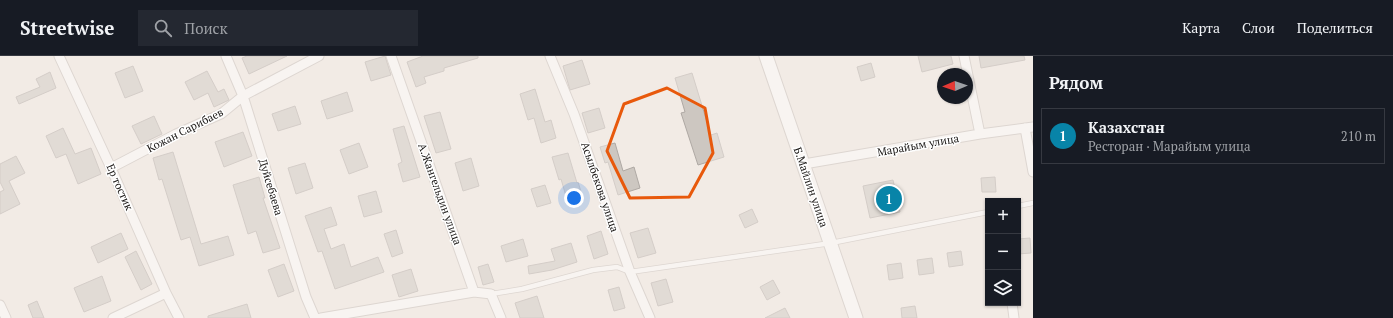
<!DOCTYPE html>
<html lang="ru">
<meta charset="utf-8">
<style>
body{margin:0;font-family:"PT Serif",serif;background:#242831;color:#f1f3f6}
.controls{position:absolute;right:12px;bottom:12px;display:grid;overflow:hidden;border-radius:0px;box-shadow:0 1px 3px #0004}
.controls button{width:36px;height:36px;display:grid;place-items:center;padding:0;border:0;border-bottom:1px solid #363941;background:#171b24;color:#f1f3f6;font:20px sans-serif}
.compass{position:absolute;left:937px;top:12px;width:36px;height:36px;border-radius:50%;background:#171b24;box-shadow:0 1px 3px #0004;rotate:268deg}
.you{position:absolute;left:574px;top:142px;width:14px;height:14px;margin:-10px;border:3px solid #fff;border-radius:50%;background:#1a73e8;box-shadow:0 0 0 6px #1a73e833}
.badge{display:grid;place-items:center;width:26px;height:26px;border-radius:50%;background:#0884a8;color:#fff;font-size:13px;font-weight:700}
.pin{position:absolute;translate:-50% -50%;border:2px solid #fff;box-shadow:0 1px 4px #0006}
.list{margin:0;padding:0;list-style:none}
h2{display:flex;justify-content:space-between;align-items:center;height:52px;margin:0;padding:0 16px;font-size:17px}
h2 small{font-size:13px;font-weight:400;color:#9ea1a6}
.list li{display:grid;grid-template-columns:26px 1fr auto;gap:12px;align-items:center;box-sizing:border-box;height:56px;margin:0 8px 8px;padding:0 8px;border:1px solid #363941;border-radius:0px}
.list b{display:block;font-size:15px;white-space:nowrap}
.list p{margin:0;font-size:13px;white-space:nowrap;color:#9ea1a6}
.list em{font-size:13px;font-style:normal;color:#9ea1a6}
.icon{flex:none;width:22px;height:22px;fill:none;stroke:currentColor;stroke-width:2;stroke-linecap:round;stroke-linejoin:round}
.map{position:relative;flex:none;width:1033px;height:262px;overflow:hidden}
header{display:flex;align-items:center;gap:24px;box-sizing:border-box;height:56px;padding:0 20px;background:#171b24;border-bottom:1px solid #363941}
header strong{font-size:19px}
nav{display:flex;gap:22px;margin-inline-start:auto;font-size:14px}
.search{width:280px;height:36px;background:#242831;display:flex;align-items:center;gap:10px;box-sizing:border-box;padding:0 14px;border-radius:0px;color:#9ea1a6;font-size:15px}
main{display:flex}
aside{flex:1;background:#171b24}
.map>svg:first-child{display:block}
</style>
<header>
<strong>Streetwise</strong>
<div class="search"><svg class="icon" aria-label="search" viewBox="0 0 24 24"><circle cx="10" cy="10" r="6"/><path d="M15 15l6 6"/></svg>Поиск</div>
<nav><a>Карта</a><a>Слои</a><a>Поделиться</a></nav>
</header>
<main>
<div class="map">
<svg width="1033" height="262" viewBox="0 0 1033 262">
<rect width="100%" height="100%" fill="#f2ebe5"/>
<!-- building -->
<path fill="#cdc7c1" stroke="#afa9a4" d="M247,0H287L249,18L242,2Z
M385,0L391,19L371,25L365,6Z
M423,0H478V2L444,12V15L424,21L426,27L416,31L407,6Z
M918,0H951L953,8L922,16Z
M979,0H1024L1025,4L981,12Z
M582,4L590,28L570,34L563,10Z
M871,7L875,21L861,25L857,11Z
M133,10L143,35L125,42L115,17Z
M207,15L218,36L224,33L229,44L214,51L208,37L194,44L185,26Z
M50,16L56,32L19,48L16,41L40,31L36,23Z
M692,17L711,79L717,77L724,101L698,109L681,57L685,56L675,22Z
M535,33L545,66L551,64L556,82L541,87L534,62L528,64L520,38Z
M347,36L353,55L327,63L321,45Z
M295,50L301,68L278,75L272,58Z
M599,52L605,72L588,77L582,57Z
M440,56L451,93L436,97L424,60Z
M154,60L162,78L141,88L132,70Z
M404,70L420,121L403,126L398,108L402,106L393,73Z
M63,72L75,98L91,92L101,118L78,128L66,98L56,102L46,80Z
M243,76L252,100L224,111L215,86Z
M359,87L368,111L349,118L340,94Z
M615,87L623,115L634,111L640,132L618,139L608,106L605,107L600,91Z
M173,96L201,188L228,180L234,199L199,210L190,181L181,184L162,123L159,124L153,102Z
M568,97L577,127L578,126L583,142L568,147L561,123L559,124L552,101Z
M16,100L25,117L9,125L20,148L0,158V136L4,134L0,126V108Z
M471,102L479,130L463,135L455,107Z
M305,107L313,132L296,138L288,112Z
M259,121L265,142H263L280,192L263,197L256,175L248,178L233,129Z
M995,121L996,136H982L981,122Z
M893,124L900,156L870,162L863,130Z
M545,129L551,147L537,151L531,133Z
M376,135L382,156L364,161L358,140Z
M331,151L337,169L324,173L331,193L344,188L351,211L378,201L384,216L335,233L322,195L318,196L305,160Z
M752,153L758,166L745,172L739,159Z
M648,172L656,197L638,202L630,177Z
M396,174L403,197L392,201L384,178Z
M601,175L608,198L594,203L587,180Z
M121,177L128,193L98,207L91,191Z
M1030,182L1031,197L1018,198V183Z
M523,183L528,200L506,206L501,190Z
M571,187L577,206L552,214L529,218L528,210L555,205L551,193Z
M136,195L152,228L141,234L125,201Z
M961,195L963,209L949,211L947,197Z
M932,202L934,217L919,219L917,204Z
M901,207L903,222L889,224L887,209Z
M284,208L294,235L278,241L268,214Z
M488,208L494,226L483,229L478,211Z
M411,213L418,235L399,241L392,219Z
M102,220L111,245L84,256L74,232Z
M666,223L673,246L658,250L651,227Z
M773,224L780,237L767,244L760,231Z
M619,231L625,252L614,255L608,234Z
M537,240L544,262H520L515,247Z
M37,245L44,262H33L28,249Z
M247,248L251,262H208V260Z
M915,250L917,262H902L901,252Z
M785,252L790,262H765Z"/>
<g fill="none" stroke-linecap="round" stroke-linejoin="round">
<!-- lane casing -->
<g stroke="#c4bdb8" stroke-width="6">
<path id="lane" d="M1018,150L1033,147
M491,238L522,233L593,214L617,211L630,216L831,187L988,156"/>
</g>
<!-- street casing -->
<g stroke="#c4bdb8" stroke-width="11">
<path id="street" d="M59,0L111,112L166,237L179,262
M226,0L243,40L306,241L315,262
M391,0L474,236L491,238L501,262
M550,0L574,58L630,216L650,262
M964,0L980,78
M1025,72L1033,116
M804,108L980,78L1033,71
M111,112L176,78L221,58L243,40L319,0
M1012,247L1014,262
M0,249L6,262
M113,262L166,237
M321,262L474,236"/>
</g>
<!-- secondary casing -->
<g stroke="#c4bdb8" stroke-width="15">
<path id="secondary" d="M766,0L856,262"/>
</g>
<!-- lane -->
<use href="#lane" stroke="#fff" stroke-width="4.5"/>
<!-- street -->
<use href="#street" stroke="#fff" stroke-width="9"/>
<!-- secondary -->
<use href="#secondary" stroke="#fff" stroke-width="13"/>
</g>
<!-- marked area -->
<path d="M0 0H1033V262H0ZM667,32L705,52L713,97L689,141L630,142L607,95L624,48Z" fill="#f2ebe5" fill-opacity=".55" fill-rule="evenodd"/>
<path fill="none" stroke="#e8590c" stroke-width="3" stroke-linejoin="round" d="M667,32L705,52L713,97L689,141L630,142L607,95L624,48Z"/>
<g text-anchor="middle" dominant-baseline="central" stroke-width="3" stroke-linejoin="round" paint-order="stroke">
<!-- street labels -->
<g font-size="11" fill="#191614" stroke="#fff">
<text transform="translate(185 74) rotate(-27)">Кожан Сарибаев</text>
<text transform="translate(918 89) rotate(-10)">Марайым улица</text>
<text transform="translate(120 131) rotate(66)">Ер тостик</text>
<text transform="translate(271 131) rotate(73)">Дуйсебаева</text>
<text transform="translate(600 131) rotate(71)">Асылбекова улица</text>
<text transform="translate(811 131) rotate(71)">Б.Майлин улица</text>
<text transform="translate(440 138) rotate(70)">А.Жангельдин улица</text>
</g>
</g>
</svg>
<div class="controls">
<button>+</button>
<button>−</button>
<button><svg class="icon" aria-label="layers" viewBox="0 0 24 24"><path d="M12 4l9 5-9 5-9-5zM3 14l9 5 9-5"/></svg></button>
</div>
<svg class="compass" viewBox="-18 -18 36 36"><path d="M0-13l5 13h-10z" fill="#e53935"/><path d="M0 13l5-13h-10z" fill="#9ea1a6"/></svg>
<div class="you"></div>
<div class="pin badge" style="left:889px;top:143px">1</div>
</div>
<aside>
<h2>Рядом<small></small></h2>
<ul class="list">
<li><span class="badge">1</span><div><b>Казахстан</b><p>Ресторан · Марайым улица</p></div><em>210 m</em></li>
</ul>
</aside>
</main>
